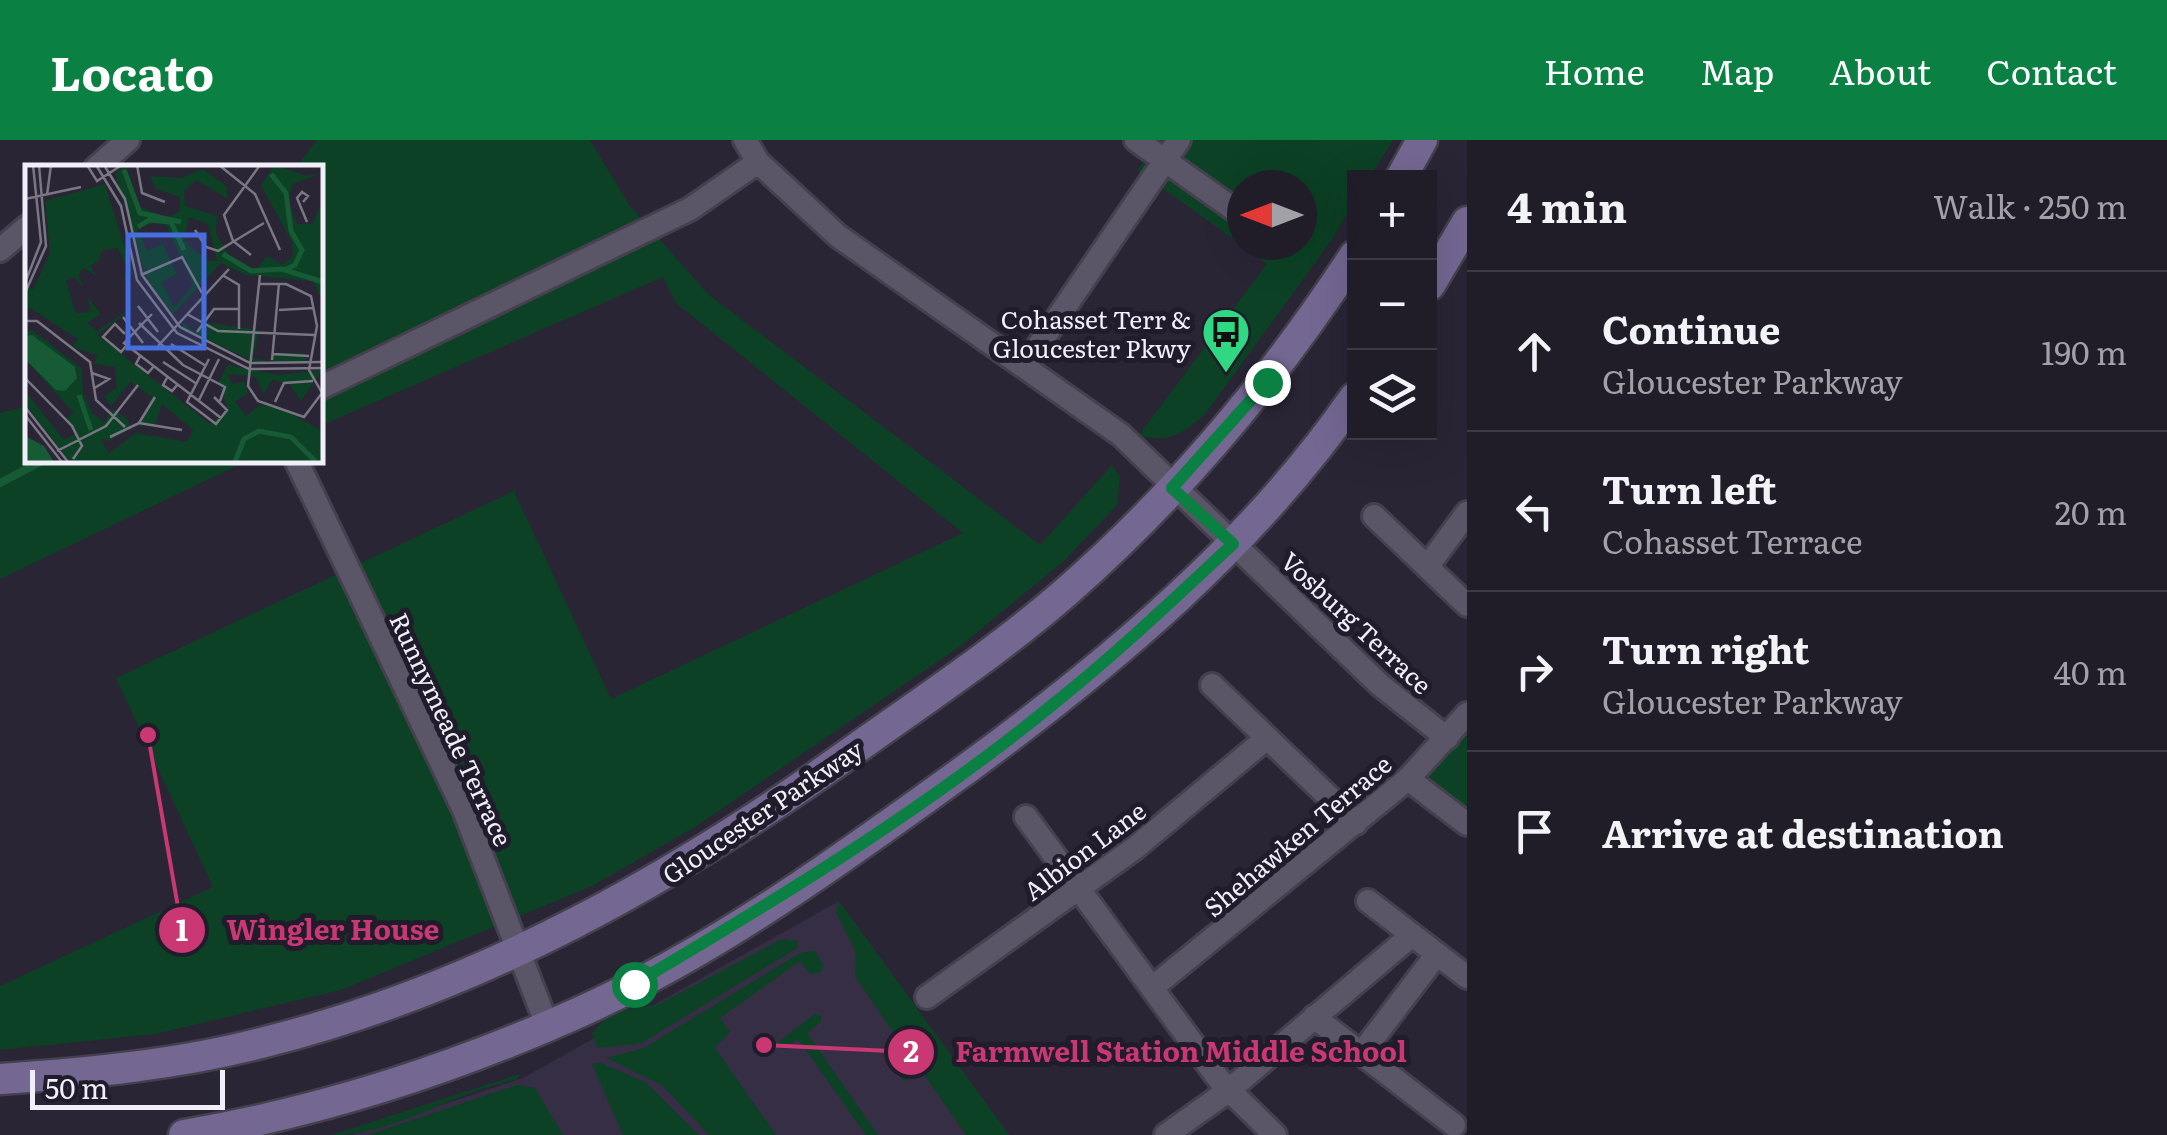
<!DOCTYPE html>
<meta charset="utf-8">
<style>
body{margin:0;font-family:Literata,serif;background:#282530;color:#f1f3f6}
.controls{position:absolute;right:30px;top:30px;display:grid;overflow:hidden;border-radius:0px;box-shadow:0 10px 40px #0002}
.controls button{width:90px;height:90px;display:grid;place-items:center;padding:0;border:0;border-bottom:2px solid #3d3a45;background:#201c28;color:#f1f3f6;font:50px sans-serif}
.compass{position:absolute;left:1227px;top:30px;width:90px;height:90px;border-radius:50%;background:#201c28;box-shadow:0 10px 40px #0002;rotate:270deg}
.scale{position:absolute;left:30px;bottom:25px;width:195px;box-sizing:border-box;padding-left:10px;border:5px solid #f1effa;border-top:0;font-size:28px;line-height:35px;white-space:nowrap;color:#f1effa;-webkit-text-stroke:8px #201c2b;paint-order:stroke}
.stop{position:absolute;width:30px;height:30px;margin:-22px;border:8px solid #0b8043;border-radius:50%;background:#fff}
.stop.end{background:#0b8043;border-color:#fff;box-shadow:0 2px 10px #0008}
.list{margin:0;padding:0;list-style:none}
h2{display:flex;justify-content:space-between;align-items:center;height:130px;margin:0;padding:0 40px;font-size:42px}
h2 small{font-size:32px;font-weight:400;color:#a2a1a8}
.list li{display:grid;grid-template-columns:65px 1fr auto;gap:30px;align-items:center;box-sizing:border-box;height:160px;padding:0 40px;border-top:2px solid #3d3a45}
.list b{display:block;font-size:38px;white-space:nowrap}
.list p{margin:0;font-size:32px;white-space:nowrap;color:#a2a1a8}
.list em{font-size:32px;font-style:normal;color:#a2a1a8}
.icon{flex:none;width:55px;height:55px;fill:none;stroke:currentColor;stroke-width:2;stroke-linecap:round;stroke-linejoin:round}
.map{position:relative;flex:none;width:1467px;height:995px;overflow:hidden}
header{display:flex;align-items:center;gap:60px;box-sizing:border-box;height:140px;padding:0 50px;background:#0b8043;color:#fff}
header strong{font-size:48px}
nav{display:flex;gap:55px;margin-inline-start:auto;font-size:35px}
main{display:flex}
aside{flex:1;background:#201c28}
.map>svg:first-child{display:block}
</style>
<header>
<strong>Locato</strong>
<nav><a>Home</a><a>Map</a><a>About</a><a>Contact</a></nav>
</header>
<main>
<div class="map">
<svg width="1467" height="995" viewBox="0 0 1467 995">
<rect width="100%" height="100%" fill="#2a2535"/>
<!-- built -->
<path fill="#352e44" d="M839,761L1009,995H351L523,938Z"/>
<!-- green -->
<path fill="#0c4125" d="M317,0H590L629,65L709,155L1040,405L1112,325L1120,337L1117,365L1064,421L959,507L695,687L592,746L341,850L155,894L0,910V846L213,747L116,538L514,351L611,559L963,393L676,163L663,137L320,286V28L296,27Z
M1162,0H1393L1370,37L1354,38V63L1331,101L1206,273C1185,293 1169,304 1139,295L1267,124L1242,105H1302V45H1242V105L1137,30Z
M27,266L28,320H249L0,439V273Z
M1467,590V673L1427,642V634Z
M839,761L1009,995H966L921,930L905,941L901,938L914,923L855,836L856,813L836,772Z
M782,799L798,801L797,808L642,903L598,908L592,893L612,872L659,864Z
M815,811L823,825L821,832L810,834L800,821L720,878L730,892L715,908L776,995H709L663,946L607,918L644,908L800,813Z
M815,874L821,876V882L807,893L878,995H866L798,899L782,909L776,904Z
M601,923L645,942L699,995H623L592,924Z
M520,934L516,940C453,951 397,995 331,995Z
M517,945L535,948L563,995H368Z"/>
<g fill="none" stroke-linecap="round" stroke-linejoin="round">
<!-- stream -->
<path stroke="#175b36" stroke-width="8" d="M0,343L44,320"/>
<!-- street casing -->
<g stroke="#44404e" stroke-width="28">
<path id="street" d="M745,0L758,22L838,96L1121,295L1379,544L1447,598
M1136,0L1242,75
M96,28L128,0
M0,110L28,86
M1024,227L1179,0
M320,248L690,69L758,22
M296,320L464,670L547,885
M1374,376L1467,465
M1427,427L1467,373
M1212,545L1356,683
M1408,639L1467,684
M1026,677L1221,942L1275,995
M1368,761L1467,837
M1153,847L1408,639L1467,574
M927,857L1135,708L1267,598
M1314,877L1454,985
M1361,914L1437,814
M1166,995L1228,951L1412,795"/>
</g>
<!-- secondary casing -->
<g stroke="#44404e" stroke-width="35">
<path id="secondary" d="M1401,38L1422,0
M1430,145L1467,82
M0,939C87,933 176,925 261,903C482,848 677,737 861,605C930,556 1002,508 1066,452C1178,354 1273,240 1354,116
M184,995C319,972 455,928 580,872C719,809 846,716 969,627C1112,522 1253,404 1354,258"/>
</g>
<!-- street -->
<use href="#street" stroke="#5a5567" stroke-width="22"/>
<!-- secondary -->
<use href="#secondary" stroke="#746792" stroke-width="30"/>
</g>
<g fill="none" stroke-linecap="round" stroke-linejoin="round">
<!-- route -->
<path stroke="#0b8043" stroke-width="12" d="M634,844C778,759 921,672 1051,566C1115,515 1174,459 1233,404L1172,348L1267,242"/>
</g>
<!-- icons -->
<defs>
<g id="bus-pin" transform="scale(2.5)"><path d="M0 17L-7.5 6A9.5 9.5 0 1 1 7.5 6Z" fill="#30d883" stroke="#201c2b"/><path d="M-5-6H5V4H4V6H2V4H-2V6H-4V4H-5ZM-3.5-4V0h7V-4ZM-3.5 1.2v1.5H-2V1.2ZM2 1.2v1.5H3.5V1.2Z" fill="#111"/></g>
</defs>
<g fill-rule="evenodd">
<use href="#bus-pin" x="1226" y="192"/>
</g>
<g text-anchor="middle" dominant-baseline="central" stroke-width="10" stroke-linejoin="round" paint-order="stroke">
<!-- poi labels -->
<g font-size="25" fill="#f1effa" stroke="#201c2b" text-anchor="end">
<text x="1191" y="178">Cohasset Terr &amp;<tspan x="1191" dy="29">Gloucester Pkwy</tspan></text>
</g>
<!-- street labels -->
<g font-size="25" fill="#f1effa" stroke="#201c2b">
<text transform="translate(1357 482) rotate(43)">Vosburg Terrace</text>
<text transform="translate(452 589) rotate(65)">Runnymeade Terrace</text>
<text transform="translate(762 671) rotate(-34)">Gloucester Parkway</text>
<text transform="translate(1297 695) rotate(-40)">Shehawken Terrace</text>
<text transform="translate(1084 710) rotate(-37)">Albion Lane</text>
</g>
</g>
<!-- overview -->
<g transform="translate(25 25)">
<rect width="298" height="298" fill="#2a2535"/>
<path d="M101,0L115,42L143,53L155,46V32L130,23L125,11L156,13L178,4L201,21L203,34L171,15L159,26L160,41L192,51L191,68L203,89L231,105L242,91L257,100L268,91L267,77L236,20L250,0L281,11L297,8L268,19L262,36L272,59H287L297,38V136L288,116L221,110L196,98L148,149L122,115L90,9ZM164,52L183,59L192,96L180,95L159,75ZM130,57L141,60L168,120L149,143L137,117L152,109L138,79L122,86L112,64ZM80,19L108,110L97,115L103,105L93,83L78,85L74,93L82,103L75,95L65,101L73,112L59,103L53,110L59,122L49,112L41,115L50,148L65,147L63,133L76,149L62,158L72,166L120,134L72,170L185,259L203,245L194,217L202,200L254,210L297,205L276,236L264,219L247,215L239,229L231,212L203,209L207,219L219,216L223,228L210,237L221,251L235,240L254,242L297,266V297H45L0,239V226L39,275L50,269L42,254L48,247L0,194L40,226L53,207L0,167L7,165L57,204L58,229L68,249L79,257L88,244L103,255L106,263L84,276L75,273L84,288L111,268L162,277L168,265L137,239L130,260L113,261L127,232L105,217L86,241L79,231L92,223L90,202L69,199L72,190L48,182L53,174L0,140V120L8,125L25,88L20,36ZM157,157L170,167L177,157L234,165L228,193L245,197L247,188H278L281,196L232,198L158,163Z" fill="#0c4125" fill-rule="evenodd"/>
<path d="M7,170L50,202L52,213L40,226L31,225L0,194V171ZM0,271L19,281L29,297H0Z" fill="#175b36"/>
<path fill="none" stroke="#175b36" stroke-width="5" d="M99,5L115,48L156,57M246,9L261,28L266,66L277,85L270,100L260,105M113,62L124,55L146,57L159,85M198,89L226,106L257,104L298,117M54,230L66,265M210,297L219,274L234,266L266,272L291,297"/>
<path fill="none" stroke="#7a7684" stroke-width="2.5" d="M62,0L72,16L97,0M71,0L96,41L112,115L152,168L224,204L298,203M79,0L100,34L117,110L155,162L225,198L298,197M112,0L117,28L140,37M194,0L230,29L255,85M22,30L26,0M0,34L56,22M278,37L283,31L277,27L272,33L282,57M170,65L181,82L193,86L239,58M226,90L208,76L199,50L235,0M116,110L157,92L177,128M199,111L214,120V164M0,118L16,77L8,0M234,119H261L286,131L292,161L284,205L297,228L279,252L233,236L223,221L235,110M0,128L21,81L14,0M113,141L133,167M254,145L289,143M127,149L99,178L196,253M162,149L193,166L290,170M98,152L118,178M0,156H12L65,197L71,235L100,262M114,158L158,200L200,222L195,236M172,167L189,144H214M100,169L90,159L78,172L96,187L102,180M146,179L181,201M133,181L204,104M248,189L284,191M115,191L111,199L123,208L129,201M184,194L162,237L191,259L202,245L189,232M247,195L254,118M138,197L172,219M67,208L84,214L68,224M143,211L138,220L147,226L153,219M0,213L47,261L57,281L48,294M174,235L194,194M250,237L259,218L288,216M0,242L43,297M0,250L37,297M114,258L130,232M85,272L114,258L157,265M32,286L81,261L113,220"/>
<path fill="#476edf" fill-opacity="0.15" stroke="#476edf" stroke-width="5" d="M103,70H179V183H103Z"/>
<rect width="298" height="298" fill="none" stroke="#f1effa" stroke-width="5"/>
</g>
<!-- callouts -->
<path fill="none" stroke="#c93873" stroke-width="4" d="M148 595L182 790M764 905L911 912"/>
<g fill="#c93873" stroke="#201c2b" stroke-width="4">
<circle cx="148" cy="595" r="10"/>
<circle cx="764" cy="905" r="10"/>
<circle cx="182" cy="790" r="25"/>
<circle cx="911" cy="912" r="25"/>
</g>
<g font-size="30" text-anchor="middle" font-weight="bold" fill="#fff">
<text x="182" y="801">1</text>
<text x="911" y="922">2</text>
</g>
<g font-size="28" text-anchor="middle" font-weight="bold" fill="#c93873" stroke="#201c2b" stroke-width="10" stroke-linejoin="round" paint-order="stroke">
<text x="333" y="800">Wingler House</text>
<text x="1181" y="922">Farmwell Station Middle School</text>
</g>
</svg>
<div class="controls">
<button>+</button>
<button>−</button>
<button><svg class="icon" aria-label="layers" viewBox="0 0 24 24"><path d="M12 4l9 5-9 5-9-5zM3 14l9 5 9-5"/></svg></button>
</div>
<svg class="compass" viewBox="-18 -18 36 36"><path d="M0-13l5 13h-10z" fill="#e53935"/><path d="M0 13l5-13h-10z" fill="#a2a1a8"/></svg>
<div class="scale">50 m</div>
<div class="stop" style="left:634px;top:844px"></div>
<div class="stop end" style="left:1267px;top:242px"></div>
</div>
<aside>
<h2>4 min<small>Walk · 250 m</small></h2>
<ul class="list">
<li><svg class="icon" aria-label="ahead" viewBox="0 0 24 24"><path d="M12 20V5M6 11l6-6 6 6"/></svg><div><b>Continue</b><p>Gloucester Parkway</p></div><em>190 m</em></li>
<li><svg class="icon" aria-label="left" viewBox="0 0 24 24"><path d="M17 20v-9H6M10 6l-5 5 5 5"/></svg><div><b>Turn left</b><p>Cohasset Terrace</p></div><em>20 m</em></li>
<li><svg class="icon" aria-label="right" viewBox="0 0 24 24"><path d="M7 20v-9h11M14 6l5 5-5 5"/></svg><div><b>Turn right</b><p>Gloucester Parkway</p></div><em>40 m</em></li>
<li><svg class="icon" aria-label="arrive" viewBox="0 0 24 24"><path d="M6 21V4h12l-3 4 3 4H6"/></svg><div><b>Arrive at destination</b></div></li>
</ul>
</aside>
</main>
